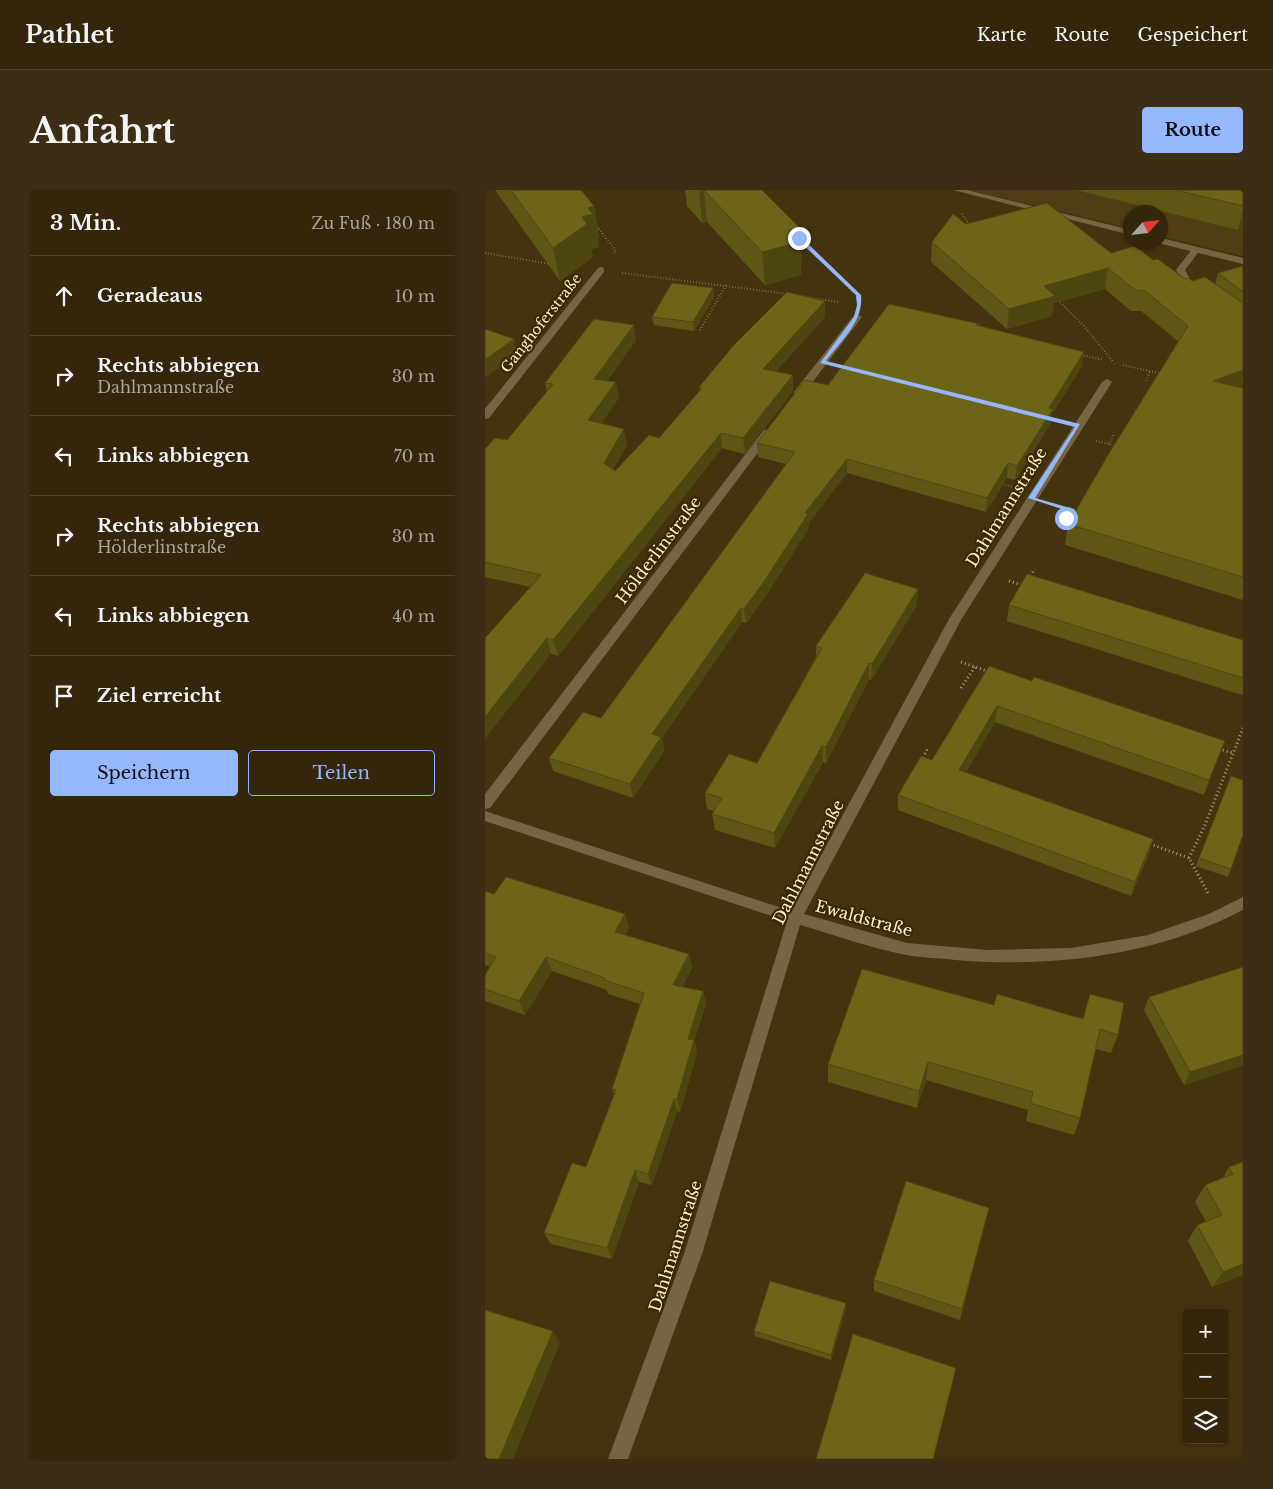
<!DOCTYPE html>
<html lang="de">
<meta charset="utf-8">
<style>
body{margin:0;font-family:"Libre Baskerville",serif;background:#3b2e14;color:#f1f3f6}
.controls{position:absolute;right:15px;bottom:15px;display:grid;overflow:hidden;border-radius:5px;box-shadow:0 1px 4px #0004}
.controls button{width:45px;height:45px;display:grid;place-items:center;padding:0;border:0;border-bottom:1px solid #4e432c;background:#33260b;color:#f1f3f6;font:25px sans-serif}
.compass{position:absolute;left:638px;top:15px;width:45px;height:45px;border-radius:50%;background:#33260b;box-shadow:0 1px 4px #0004;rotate:63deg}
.stop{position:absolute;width:15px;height:15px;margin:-11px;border:4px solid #94b7fd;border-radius:50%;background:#fff}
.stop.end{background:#94b7fd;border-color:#fff;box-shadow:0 1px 5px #0008}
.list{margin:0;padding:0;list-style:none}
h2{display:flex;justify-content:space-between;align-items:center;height:65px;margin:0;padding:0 20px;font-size:21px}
h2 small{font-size:16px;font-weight:400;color:#a9a59d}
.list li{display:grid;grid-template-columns:32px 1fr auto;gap:15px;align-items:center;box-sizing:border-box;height:80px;padding:0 20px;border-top:1px solid #4e432c}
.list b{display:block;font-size:19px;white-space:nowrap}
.list p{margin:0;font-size:16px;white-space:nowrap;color:#a9a59d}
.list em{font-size:16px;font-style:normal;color:#a9a59d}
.actions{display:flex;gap:10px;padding:15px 20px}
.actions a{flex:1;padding:11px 0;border:1px solid #94b7fd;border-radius:5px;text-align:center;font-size:18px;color:#94b7fd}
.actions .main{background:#94b7fd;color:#111}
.icon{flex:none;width:28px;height:28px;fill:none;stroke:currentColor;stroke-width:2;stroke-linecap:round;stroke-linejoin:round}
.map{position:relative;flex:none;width:758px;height:1269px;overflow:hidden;border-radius:5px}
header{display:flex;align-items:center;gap:30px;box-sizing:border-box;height:70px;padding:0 25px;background:#33260b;border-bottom:1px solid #4e432c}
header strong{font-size:24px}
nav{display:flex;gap:28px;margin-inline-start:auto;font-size:18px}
.intro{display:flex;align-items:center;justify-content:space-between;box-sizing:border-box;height:120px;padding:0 30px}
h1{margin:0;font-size:35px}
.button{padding:12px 22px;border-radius:5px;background:#94b7fd;color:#111;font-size:18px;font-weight:700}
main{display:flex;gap:30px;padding:0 30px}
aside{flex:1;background:#33260b;border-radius:5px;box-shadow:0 1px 4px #0004}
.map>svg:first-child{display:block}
</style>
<header>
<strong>Pathlet</strong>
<nav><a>Karte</a><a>Route</a><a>Gespeichert</a></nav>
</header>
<div class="intro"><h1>Anfahrt</h1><a class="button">Route</a></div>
<main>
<aside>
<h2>3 Min.<small>Zu Fuß · 180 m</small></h2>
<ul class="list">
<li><svg class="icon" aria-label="ahead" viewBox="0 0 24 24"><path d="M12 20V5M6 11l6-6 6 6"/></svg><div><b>Geradeaus</b></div><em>10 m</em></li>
<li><svg class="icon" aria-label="right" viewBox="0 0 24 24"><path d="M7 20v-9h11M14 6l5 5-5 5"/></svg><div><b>Rechts abbiegen</b><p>Dahlmannstraße</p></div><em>30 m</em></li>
<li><svg class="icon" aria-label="left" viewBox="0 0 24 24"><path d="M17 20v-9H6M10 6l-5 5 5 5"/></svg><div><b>Links abbiegen</b></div><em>70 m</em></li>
<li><svg class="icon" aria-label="right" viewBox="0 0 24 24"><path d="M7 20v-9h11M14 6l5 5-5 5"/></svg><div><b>Rechts abbiegen</b><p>Hölderlinstraße</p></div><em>30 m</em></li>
<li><svg class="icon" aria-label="left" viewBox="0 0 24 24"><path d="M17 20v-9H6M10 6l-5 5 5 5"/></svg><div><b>Links abbiegen</b></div><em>40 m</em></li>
<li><svg class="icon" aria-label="arrive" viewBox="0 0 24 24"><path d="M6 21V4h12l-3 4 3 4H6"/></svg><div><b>Ziel erreicht</b></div></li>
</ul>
<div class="actions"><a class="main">Speichern</a><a>Teilen</a></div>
</aside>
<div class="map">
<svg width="758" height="1269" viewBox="0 0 758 1269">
<rect width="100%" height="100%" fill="#44330f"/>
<!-- built -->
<path fill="#503d14" d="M486,0H758V66L676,46V22H646L645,38Z"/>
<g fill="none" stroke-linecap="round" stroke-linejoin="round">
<!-- path-far1 -->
<path stroke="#a8997a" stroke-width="2" stroke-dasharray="0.5 2.5" stroke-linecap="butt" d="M477,24L486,37
M110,34L131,61L129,63
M313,47L373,107
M0,63L66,74
M137,83L304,104
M317,106L353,112
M571,108L599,136L629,173
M215,140L241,95
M596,165L619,170
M638,175L678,184
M661,191L665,181
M611,251L632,256
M624,254L629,243
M515,293L528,297"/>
<!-- path -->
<path stroke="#a8997a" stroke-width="3" stroke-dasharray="1 3" stroke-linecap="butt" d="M572,316L594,323
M581,328L587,320
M543,389L550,379
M524,391L540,396
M476,472L505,482
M476,498L490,477
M734,559L748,563
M436,571L443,558
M665,654L704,668L723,703
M704,668L720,635L758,538"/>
<!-- service -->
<path fill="#756544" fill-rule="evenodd" d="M711,57L715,60L700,80L705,89L719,100L714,103L699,93L691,80L708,58Z"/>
<!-- minor -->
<path fill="#756544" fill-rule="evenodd" d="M468,0H482L646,40V45Z
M676,48L758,68V74L673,53L676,52Z
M116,77L119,78V82L4,228L0,229V219L113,78Z
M372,124L377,127L317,206H309V202L369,125Z
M622,189L627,192L476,430L319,724L422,753L503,760L586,758L663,745L724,724L758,707V720C670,766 569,778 470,770C454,768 437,768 421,765C385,758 350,745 315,735L218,1061L143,1269H123L200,1061L302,731L0,631V621L306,721L464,429L617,192Z
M283,239L287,240L288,242L287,244L5,618L0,619V604L279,240Z"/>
</g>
<!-- wall -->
<path fill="#5d5715" d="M10,0H96L109,16L114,49H112L114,57L106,59L108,67L75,91Z
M200,0H277L317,71L316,72V85L280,95L222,32L217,33L202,16Z
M591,0H758V34L753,40Z
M481,34L626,63L668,70L700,89L707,91L730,94L733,83L758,76V410L580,355L583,334L694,152L656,121H646L620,99L569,113L567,126L522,139L446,72L447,52Z
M229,107L209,141L169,135L167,127Z
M340,127L291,181L308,201L260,264L237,258L73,466L66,464L45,397L0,387V259L22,250L62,202L60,193L151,150L122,191L134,208L116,233L142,255L128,279L130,281L174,248L215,200L214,197Z
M495,134V136L597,176L567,224L566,233L530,290L522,288L501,322L362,283L324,333V338L280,407L261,433L257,432L177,548L179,561L148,608L68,581L64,568L116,528L301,274L273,267L272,253L343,195Z
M432,415L386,490L384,489L341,573L338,572L290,658L230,640L227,624L229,621L222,619L220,603L272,573L331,467V456Z
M524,415L758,450V503L757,505L522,431Z
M504,476L734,566L719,605L510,532L481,582L668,649L664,664L646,706L413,620V605L447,570Z
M714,668L746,679L743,687L711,676Z
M0,701L9,704L140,724L144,738L140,745L204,764L207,778L197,797L218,801L221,814L209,851L212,863L195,922L192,921L167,995L154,992L127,1069L66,1054L59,1043L101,977L129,904L127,899L155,814L123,804L122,800L67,781L40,825L0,811V785L5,777L0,775Z
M758,777V875L699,895L659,820L664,807Z
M605,804L633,845L626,863L611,859L595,928L589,945L541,931L543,920L441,890L432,918L343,892V874L509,815L598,828Z
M758,972V1085L727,1097L703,1051L712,1035L721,1032L710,1012L720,995L738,988L744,977Z
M504,1018L475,1130L389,1101V1090Z
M361,1113V1118L346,1170L270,1146L269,1141Z"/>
<!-- shaded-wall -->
<path fill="#4c4711" d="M219,0L222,32L217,33L214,1Z
M109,16L114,49H112L114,57L106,59L108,67L75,91L68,58L97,27L103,18Z
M758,20V34L753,40Z
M316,39L317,71L316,72V85L280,95L277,62L304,41Z
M623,78L620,99L569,113L567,126L522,139L524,119L559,96Z
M228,98L229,107L209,141L208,132Z
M340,111V127L279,194L278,179Z
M149,135L151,150L112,204L109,189Z
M29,149L32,164L0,188V170Z
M599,162L597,176L567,224L566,233L530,290L532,276L564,218Z
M758,180V199L728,191Z
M308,185V201L260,264L258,248Z
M131,192L134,208L107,246L103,230Z
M139,239L142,255L122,289L119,273Z
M236,243L237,258L73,466L68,450Z
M362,269V283L324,333V338L280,407L261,433L259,419L320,323Z
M523,273L522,288L501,322L502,308Z
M433,399L432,415L386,490L387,474Z
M256,418L257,432L177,548L179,561L148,608L145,594L167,544Z
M62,448L66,464L0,549V527Z
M384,473V489L341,573V557Z
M512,516L510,532L473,595L474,580Z
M740,551L734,566L719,605L724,590Z
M337,556L338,572L290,658L289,643Z
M668,649L664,664L646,706L650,692Z
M140,724L144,738L134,756L130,742Z
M204,764L207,778L191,809L188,795Z
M61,767L67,781L40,825L34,811Z
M218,801L221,814L209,851L212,863L195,922L192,909L203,849Z
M758,865V875L699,895L705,882Z
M443,872L441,890L432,918L434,901Z
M189,909L192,921L167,995L163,984Z
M150,980L154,992L127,1069L122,1058Z
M504,1018L501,1029L475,1130L477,1119Z
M758,1074V1085L727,1097L738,1082Z
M361,1113V1118L346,1170V1165Z
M68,1141L75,1153L28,1269H14Z"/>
<!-- building -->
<path fill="#6c6518" stroke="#4c4711" d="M26,0H96L109,16L103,18L108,24L97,27L102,34L68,58Z
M219,0H277L316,39L304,41L315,52L277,62Z
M691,0H758V16Z
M562,13L626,63L650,56L668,70L673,69L700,89L704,88L707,91L720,87L758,113V180L728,191L758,198V387L583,334L623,265L703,136L660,101L650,100L623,78L559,96L570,106L524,119L447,52L468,24L481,34Z
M758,76V102L733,83Z
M187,93L228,98L208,132L167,127Z
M302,102L340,111L278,179L308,185L258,248L236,243L68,450L62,448L0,527V448L56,385L0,372V259L10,248L22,250L68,194L60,193L109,129L149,135L109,189L131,192L103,230L139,239L119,273L130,281L164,245L174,248L217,198L214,197L248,156Z
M404,114L495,134L491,135L599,162L564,218L568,219L532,276L523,273L502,308L362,269L320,323L323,324L278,393L259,419L256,418L167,544L176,547L145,594L64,568L98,522L116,528L310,262L272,253L320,190L343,195Z
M0,139L29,149L0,170Z
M380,383L433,399L387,474L384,473L341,557L337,556L289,643L227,624L237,608L220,603L244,564L272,573L337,458L331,456Z
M542,384L758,450V488L524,415Z
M504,476L547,491L549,487L740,551L724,590L512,516L474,580L668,649L650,692L413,605L436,566L447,570Z
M746,586L758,590V645L746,679L714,668Z
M21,687L140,724L130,742L204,764L188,795L218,801L203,849L209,850L192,909H189L163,984L150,980L122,1058L59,1043L87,973L101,977L131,900L127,899L159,803L119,790L120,788L61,767L34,811L0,799V785L11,767L0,763V701L9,704Z
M758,777V865L705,882L664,807Z
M377,779L509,815L512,804L598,829L605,804L639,813L633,845L615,839L595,928L545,913L548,902L443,872L434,901L343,874Z
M758,972V1074L738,1082L712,1035L737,1025L720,995L748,984L744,977Z
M421,991L504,1018L477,1119L389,1090Z
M285,1091L361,1113L346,1165L269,1141Z
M0,1120L68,1141L14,1269H0Z
M368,1144L471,1178L448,1269H331Z"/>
<!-- route -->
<path fill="#94b7fd" d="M312,47H316L376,105C379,131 356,151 341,171L595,234L550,308L589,319L590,320L583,330L578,328L583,321L543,308L590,237L335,173L369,127L372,115L371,105L312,49Z"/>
<g text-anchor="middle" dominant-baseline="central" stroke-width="4.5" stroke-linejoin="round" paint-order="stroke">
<!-- far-street labels -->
<g font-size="14" fill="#fef0d5" stroke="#3a2903">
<text transform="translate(56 133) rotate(-52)">Ganghoferstraße</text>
</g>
<!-- street labels -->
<g font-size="16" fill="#fef0d5" stroke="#3a2903">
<text transform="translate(521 317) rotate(-58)">Dahlmannstraße</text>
<text transform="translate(173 360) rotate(-53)">Hölderlinstraße</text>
<text transform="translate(323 672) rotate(-63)">Dahlmannstraße</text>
<text transform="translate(379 728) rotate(15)">Ewaldstraße</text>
<text transform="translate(190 1056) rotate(-72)">Dahlmannstraße</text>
</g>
</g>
</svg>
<div class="controls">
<button>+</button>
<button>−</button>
<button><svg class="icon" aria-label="layers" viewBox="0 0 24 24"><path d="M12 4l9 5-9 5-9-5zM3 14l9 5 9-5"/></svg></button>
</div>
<svg class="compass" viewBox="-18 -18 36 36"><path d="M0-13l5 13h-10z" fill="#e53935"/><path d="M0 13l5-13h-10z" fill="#a9a59d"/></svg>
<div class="stop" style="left:581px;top:328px"></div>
<div class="stop end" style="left:314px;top:48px"></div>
</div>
</main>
